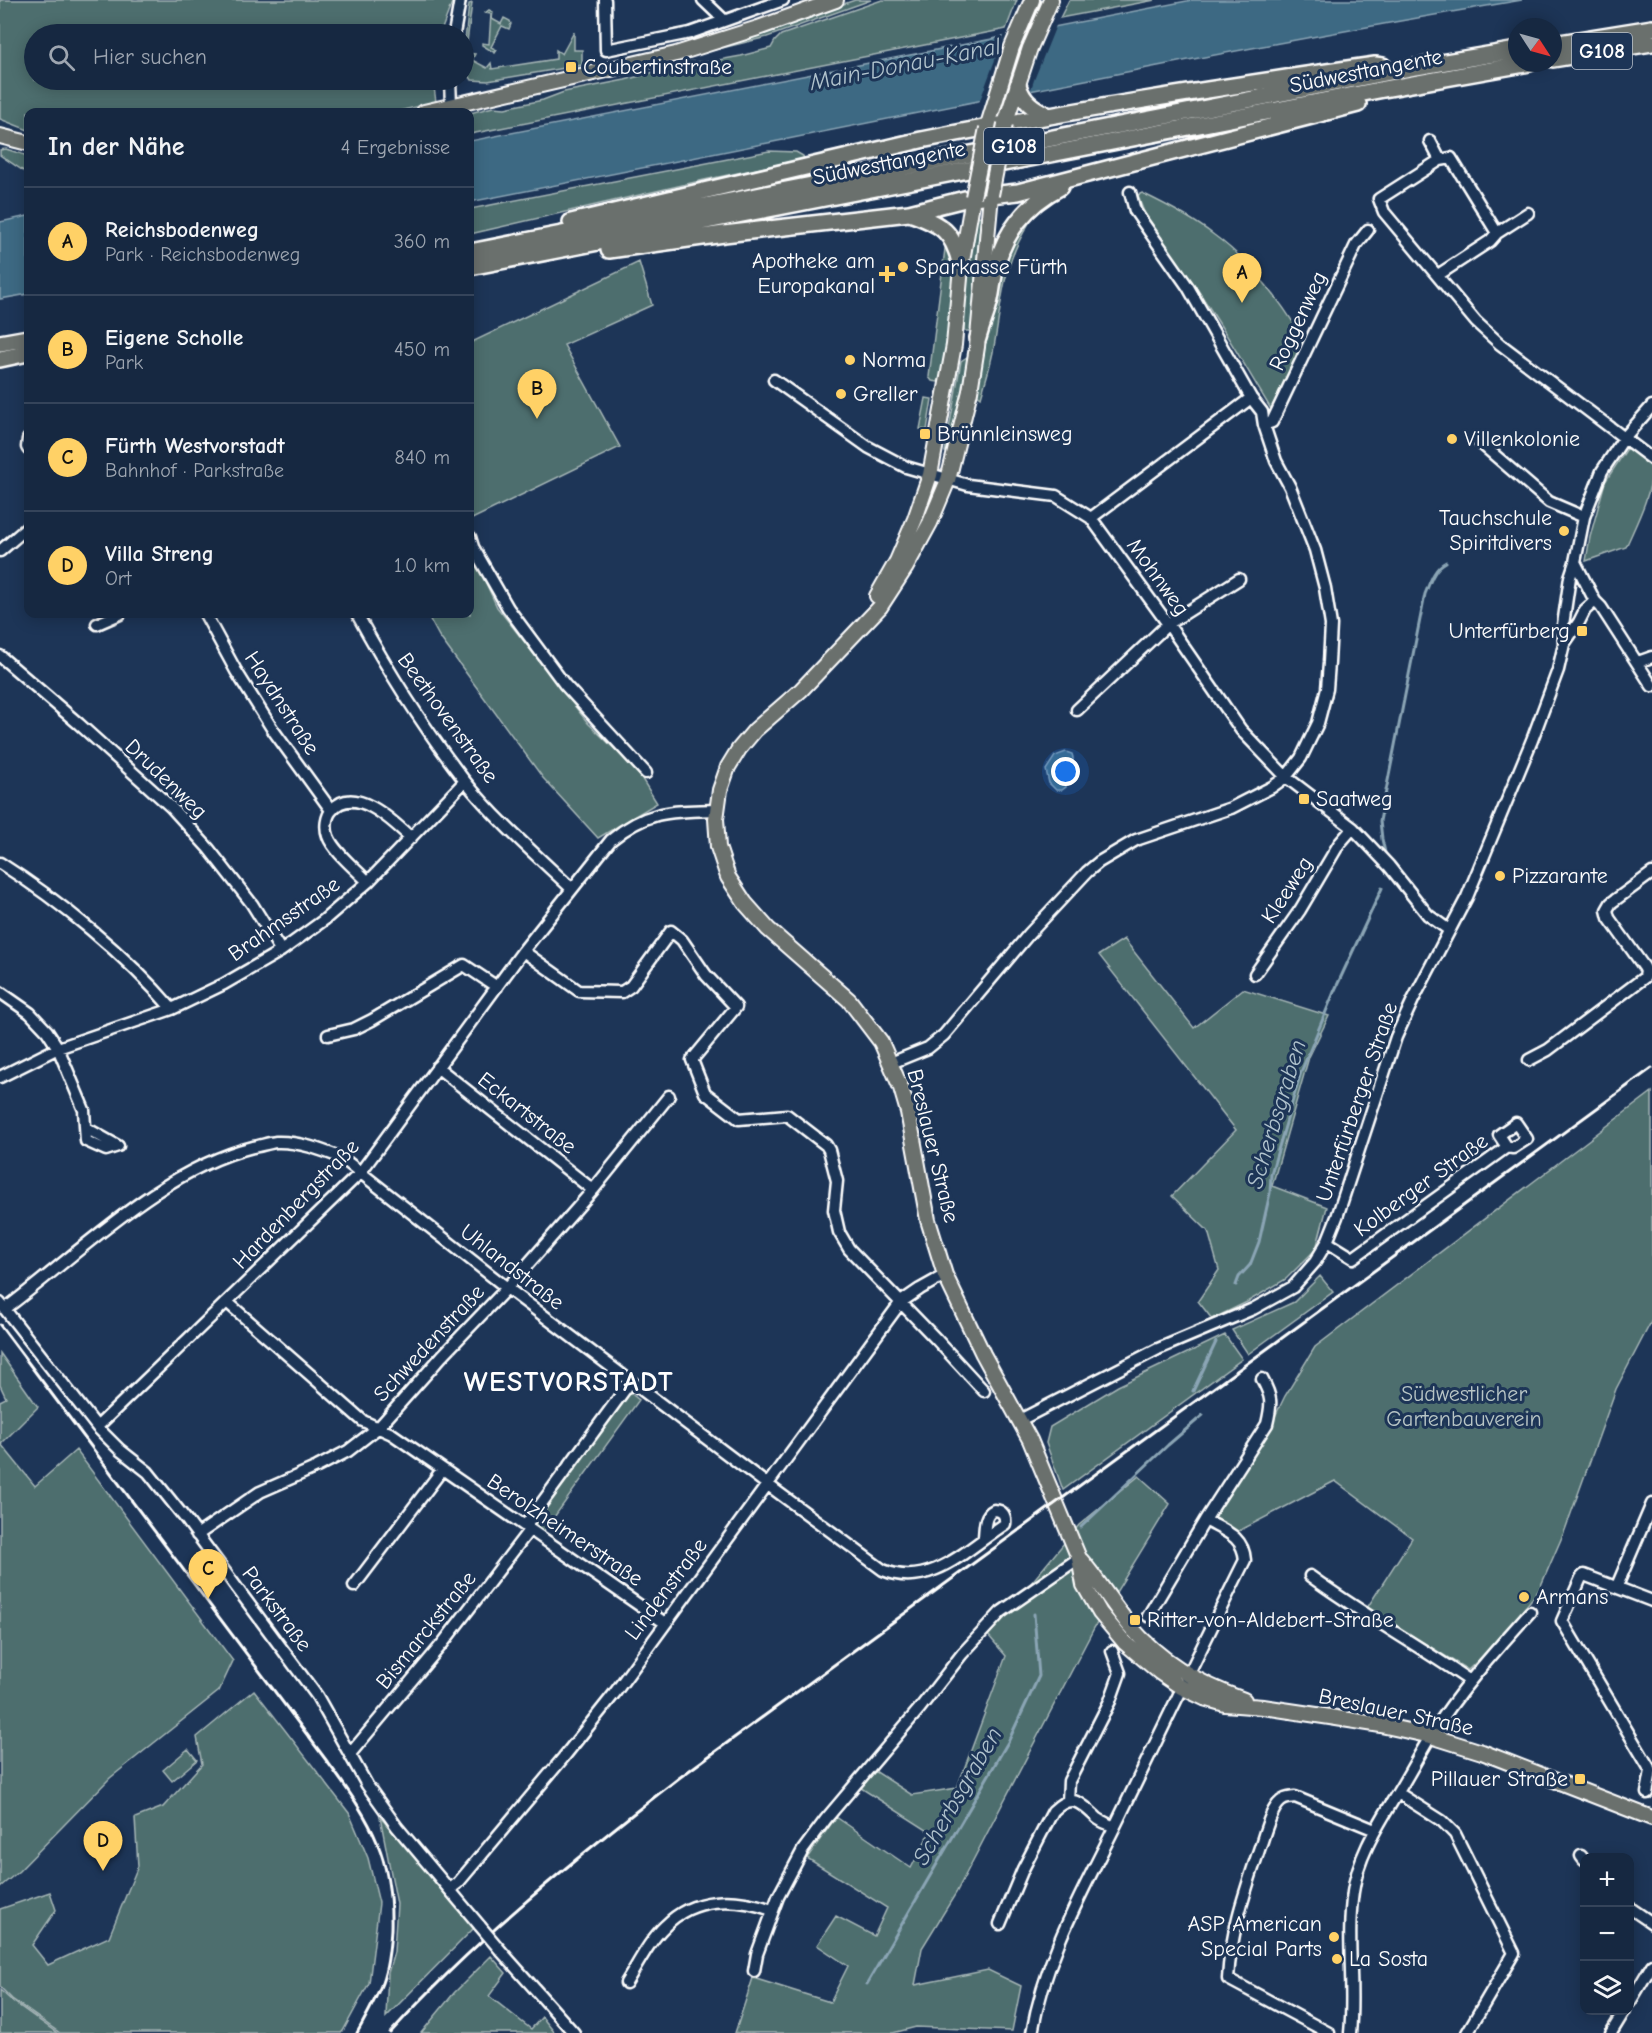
<!DOCTYPE html>
<html lang="de">
<meta charset="utf-8">
<style>
body{margin:0;font-family:"Comic Neue",sans-serif;background:#23344c;color:#f1f3f6}
.controls{position:absolute;right:18px;bottom:18px;display:grid;overflow:hidden;border-radius:12px;box-shadow:0 3px 15px #0003}
.controls button{width:54px;height:54px;display:grid;place-items:center;padding:0;border:0;border-bottom:2px solid #35445a;background:#162841;color:#f1f3f6;font:30px sans-serif}
.compass{position:absolute;left:1508px;top:18px;width:54px;height:54px;border-radius:50%;background:#162841;box-shadow:0 3px 15px #0003;rotate:126deg}
.you{position:absolute;left:1066px;top:772px;width:21px;height:21px;margin:-15px;border:4px solid #fff;border-radius:50%;background:#1a73e8;box-shadow:0 0 0 9px #1a73e833}
.badge{display:grid;place-items:center;width:39px;height:39px;border-radius:50%;background:#ffd166;color:#111;font-size:20px;font-weight:700}
.pin{position:absolute;translate:-50% -50px;filter:drop-shadow(0 2px 3px #0008)}
.pin::after{content:'';position:absolute;top:32px;width:21px;height:18px;background:inherit;clip-path:polygon(0 0,100% 0,50% 100%)}
.list{margin:0;padding:0;list-style:none}
h2{display:flex;justify-content:space-between;align-items:center;height:78px;margin:0;padding:0 24px;font-size:26px}
h2 small{font-size:20px;font-weight:400;color:#9ea6b1}
.list li{display:grid;grid-template-columns:39px 1fr auto;gap:18px;align-items:center;box-sizing:border-box;height:108px;padding:0 24px;border-top:2px solid #35445a}
.list b{display:block;font-size:22px;white-space:nowrap}
.list p{margin:0;font-size:20px;white-space:nowrap;color:#9ea6b1}
.list em{font-size:20px;font-style:normal;color:#9ea6b1}
.icon{flex:none;width:33px;height:33px;fill:none;stroke:currentColor;stroke-width:2;stroke-linecap:round;stroke-linejoin:round}
.map{position:relative;flex:none;width:1652px;height:2033px;overflow:hidden}
.search{position:absolute;background:#162841;box-shadow:0 3px 15px #0003;left:24px;top:24px;width:450px;height:66px;display:flex;align-items:center;gap:15px;box-sizing:border-box;padding:0 21px;border-radius:33px;color:#9ea6b1;font-size:22px}
.panel{position:absolute;background:#162841;box-shadow:0 3px 15px #0003;left:24px;top:108px;width:450px;height:510px;border-radius:12px}
.map>svg:first-child{display:block}
</style>
<div class="map">
<svg width="1652" height="2033" viewBox="0 0 1652 2033">
<rect width="100%" height="100%" fill="#1d3557"/>
<filter id="ink" filterUnits="userSpaceOnUse"><feTurbulence type="fractalNoise" baseFrequency=".0167" numOctaves="2"/><feDisplacementMap in="SourceGraphic" scale="12" xChannelSelector="R" yChannelSelector="G"/><feConvolveMatrix kernelMatrix="1 2 1 2 8 2 1 2 1" color-interpolation-filters="sRGB"/></filter>
<g filter="url(#ink)">
<!-- green -->
<path fill="#4d6e6e" stroke="#a6b6b6" stroke-width="1.5" d="M0,0H453L440,34H34V80H433L436,102L395,112H28V130L0,119Z
M855,0H871L767,37L714,50Z
M882,0H1017L1006,29L470,134V113L493,107L505,108L543,100L564,92L625,80L691,62H708L741,56L771,48L775,41L781,35Z
M1069,0H1155L1060,18Z
M472,3L466,50H464L469,4Z
M489,10L493,12L492,19L501,24L504,18L510,21L511,24L509,29L502,26L491,47L497,50L495,53L482,45V43L489,44L491,14L485,13Z
M574,32V50H582V65L488,81L472,80L466,71L464,53L475,54L472,60L487,68L491,63L492,69L556,59V50L562,54Z
M6,149L28,156V174L0,155V150Z
M769,151L796,152L803,156L804,159L704,180L470,234V209Z
M1142,193C1167,205 1192,218 1214,235C1251,262 1281,301 1304,340L1271,409C1245,366 1220,322 1191,280C1173,254 1146,227 1138,195Z
M981,216L975,280L973,331H964V298L972,218Z
M1025,220L1029,223C1000,270 1003,301 993,352C990,367 985,383 981,397L976,393L985,338L1001,263Z
M946,241L955,260L946,361L938,382L932,381L929,377Z
M639,262L652,305L564,345L620,447L470,520V343Z
M967,357L970,358L950,453L945,452L961,361Z
M926,398L932,399L927,430L920,429Z
M1628,447L1652,468C1652,494 1636,524 1626,547L1586,561L1590,537L1605,482Z
M470,548L497,607L588,723L637,771L657,803L598,838L543,778L439,636L427,614H470Z
M1124,939L1194,1028L1243,989L1329,1016L1309,1057L1272,1186L1327,1207L1316,1249L1286,1279L1247,1302L1212,1319L1198,1301L1219,1270L1208,1231L1172,1196L1236,1130L1099,955Z
M1652,1092V1320L1616,1389L1565,1530L1539,1590L1496,1643L1468,1670L1367,1608L1412,1538L1335,1481L1237,1532L1213,1519L1264,1439L1285,1396L1315,1347Z
M1320,1276L1333,1292L1248,1354L1232,1330L1294,1302Z
M1225,1335L1242,1359L1063,1490L1046,1443L1050,1427L1118,1386Z
M0,1353L38,1407L1,1444L35,1486L76,1450L233,1661L219,1691L110,1778L19,1871L0,1887V1401L6,1398L0,1385Z
M629,1392L639,1400L544,1531L532,1522Z
M1139,1476L1170,1504L1094,1628L956,1893L922,1948L915,1985L988,1970L1021,1986L1012,2031L916,2027L893,2033H735L753,1978L830,2002L848,1966L817,1945L836,1916L874,1936L887,1908L807,1858L836,1817L911,1868L930,1832L861,1788L875,1771L912,1795L957,1788L1006,1656L988,1635L1079,1525Z
M254,1690L349,1813L368,1858L379,1903L369,1983L343,2031L341,2033H60L12,1999L0,1987V1909L50,1892L56,1910L32,1945L48,1965L109,1937L138,1866L135,1818L163,1807L202,1764L197,1737Z
M188,1749L197,1760L172,1781L163,1770Z
M380,1817L475,1927L386,2017L388,1973L394,1952L397,1904Z
M491,1956L506,1973L489,1996L531,2029L542,2017L555,2033H421L454,1993Z
M0,1990L11,2000L57,2033H0Z"/>
<!-- water -->
<path fill="#3d6983" stroke="#8ba5b5" stroke-width="1.5" d="M1192,0H1522C1170,59 820,134 470,202V141Z
M28,216V294L0,299V222Z
M1066,752L1072,754C1076,764 1067,777 1066,787L1062,790H1056L1049,783L1046,770L1055,756Z"/>
<!-- pier -->
<path fill="#1d3557" d="M1057,23L1034,80L1031,89L1033,93L979,103L1005,33Z"/>
<g fill="none" stroke-linecap="round" stroke-linejoin="round">
<!-- stream -->
<path stroke="#8ba5b5" stroke-width="3" d="M1386,857L1382,839L1380,821L1425,594C1430,582 1434,568 1446,562
M1236,1285L1239,1277L1250,1265L1259,1242L1270,1193L1271,1174L1301,1072L1334,992L1382,888
M1193,1391L1216,1342
M1081,1527L1168,1445L1203,1415
M867,1984L1008,1742L1039,1676L1034,1614"/>
<!-- minor casing -->
<g stroke="#fff" stroke-width="15">
<path id="minor" d="M605,0L606,50L690,33L783,0
M703,0L724,20
M454,34L460,0
M450,80L451,105
M1430,141L1440,160L1451,158L1497,233
M1440,160L1379,199L1384,212L1476,322L1500,344L1652,459
M1438,275L1490,241L1497,233L1528,213
M774,380L868,447L906,467L968,485L1056,496L1091,518L1168,624L1241,730L1286,777L1353,828L1389,866L1428,915L1449,930
M1264,425L1272,422L1356,245L1368,230
M28,439L27,447L28,449
M1477,440L1549,502L1584,517
M1091,518L1251,398
M470,537L473,547L508,608L565,685L646,773
M0,551L28,527
M1575,562L1595,601L1601,607L1652,686
M205,614L236,671L273,730L331,810
M357,614C388,671 424,728 464,780C495,819 535,854 571,888
M97,624L120,614
M1564,644L1579,622L1585,610L1595,601
M0,656L79,724L171,807L209,849L252,904L281,951
M1638,662L1652,657
M1077,710L1168,624L1239,579
M0,863C60,901 126,955 172,1009
M368,882C357,870 333,851 328,836C325,828 326,816 332,810C354,783 394,822 411,838
M523,951L579,991L622,992L631,986L671,931L682,940L706,975L736,1007L692,1060L705,1093L739,1119L787,1115L826,1145L829,1150L837,1181L834,1210L839,1232L849,1249L936,1339L984,1391
M1255,974L1300,910L1339,844L1353,828
M0,992L30,1013L47,1031L58,1048L84,1110L86,1141L106,1150L118,1146L86,1128
M328,1035L354,1029L372,1020L464,965L497,987
M1529,1060L1548,1050L1645,977L1646,971L1644,967L1609,918L1607,910L1611,903L1652,873
M891,1063L928,1048L944,1035L1029,934L1087,872L1099,862L1136,840L1231,808L1272,787L1286,777L1301,758L1318,723L1327,689L1329,663L1331,625L1325,588L1315,550L1290,487L1276,461L1264,425L1262,412L1251,398L1188,287L1135,211L1130,192
M437,1067L593,1190
M0,1077L58,1048L172,1009L224,984L281,951L324,920L368,882L465,781
M1327,1242L1353,1258L1507,1147L1513,1148L1527,1139L1516,1123L1499,1135L1507,1147
M227,1302L363,1421L392,1434L665,1623
M0,1303L97,1427L120,1450L148,1472L188,1522L317,1696L367,1785L397,1827L480,1926
M5,1309C80,1253 160,1170 253,1147C260,1146 268,1143 276,1142C298,1141 322,1150 342,1158L507,1288L768,1485L883,1570C930,1590 968,1548 1005,1524C1006,1516 1003,1510 994,1510C984,1515 985,1527 984,1537
M1020,1420L1158,1349L1253,1309L1293,1287L1315,1262L1327,1242L1337,1217L1396,1037L1413,1000L1467,897L1532,740L1558,670L1564,644L1563,625L1570,577L1575,562L1584,517L1602,471L1624,438L1652,406
M97,1427L360,1173L523,951L611,840C647,810 672,811 716,810
M525,1526L631,1381
M197,1535L260,1492L317,1467L348,1451L379,1427L442,1356L507,1288L593,1190L669,1096
M1310,1576C1362,1614 1418,1645 1470,1681
M354,1586L442,1470
M1617,1586L1652,1504
M1148,1616L1205,1520L1267,1424C1272,1403 1272,1397 1262,1379
M350,1754L443,1643L530,1529
M1398,1793L1442,1821L1455,1834L1514,1953L1467,2033
M1647,1793L1651,1771L1562,1621L1581,1578L1584,1575L1652,1601
M1068,1801L1069,1781L1110,1701L1120,1673L1112,1651
M1581,1856L1584,1860
M450,1889L458,1883L563,1758L614,1694L901,1302L920,1289L945,1275
M1630,1908L1652,1923
M1000,1924L1023,1869L1053,1811C1072,1792 1081,1803 1097,1818C1102,1822 1109,1824 1114,1827
M501,1951L574,2033
M754,1971L757,1954L778,1897L803,1850L826,1819L920,1708L962,1654L1001,1612L1079,1558
M626,1983C638,1964 649,1941 665,1926C694,1896 735,1897 772,1910
M1630,2002L1652,1965
M1032,2033C1046,1953 1084,1890 1119,1818C1161,1732 1202,1646 1245,1560C1243,1535 1224,1531 1205,1520
M1329,2033L1228,1979C1230,1934 1246,1889 1260,1847C1265,1833 1269,1815 1278,1804C1283,1798 1288,1798 1295,1797L1375,1830
M1350,2033C1355,1986 1346,1939 1353,1892C1358,1855 1379,1824 1398,1792C1409,1774 1419,1755 1430,1737C1458,1692 1494,1652 1530,1612
M1611,2033L1625,2010"/>
</g>
<!-- major casing -->
<g stroke="#fff" stroke-width="18">
<path id="major" d="M424,112L676,54L758,28L836,0
M1005,124L1030,48L1051,0
M987,128L1012,47L1032,0
M0,136L28,143
M991,195L977,347L970,391L948,480L930,523L906,567L880,607L801,690L755,730L739,749L728,767L720,790L716,819L718,847L728,877L745,903L768,929L849,1000L881,1042L901,1088L908,1112L928,1220L945,1275L983,1354L1030,1440L1079,1558L1084,1585L1100,1613L1125,1643L1159,1672L1181,1687L1204,1698L1225,1704L1263,1707L1330,1717L1381,1725L1431,1736L1482,1752L1652,1818
M877,596L897,561L915,519L930,475L954,345L961,267L973,197
M1081,1560C1099,1581 1113,1605 1130,1626C1160,1662 1201,1685 1244,1700"/>
</g>
<!-- highway casing -->
<g stroke="#fff" stroke-width="20">
<path id="highway" d="M1553,44L1652,28
M1553,59L1652,43
M1018,85C1023,102 1033,108 1049,116
M909,213C942,224 954,232 961,267
M571,222L921,140C1071,110 1223,87 1375,65L1383,66
M609,250L724,234L909,213L973,197L1018,192L1358,104
M470,252L1416,67L1517,50
M470,267L1384,89L1530,63
M978,338C981,327 985,317 988,307C992,295 992,282 995,271C1003,233 1027,204 1060,187
M0,343L28,338
M0,359L28,353"/>
</g>
<!-- minor -->
<use href="#minor" stroke="#1d3557" stroke-width="10"/>
<!-- major -->
<use href="#major" stroke="#6b706d" stroke-width="14"/>
<!-- highway -->
<use href="#highway" stroke="#6b706d" stroke-width="15"/>
<!-- rail -->
<path stroke="#fff" stroke-width="3" d="M0,1325L332,1768C372,1823 393,1858 391,1929C390,1946 388,1967 382,1983C375,2001 366,2017 357,2033
M390,2033C477,1937 577,1857 679,1778L1652,1068"/>
<!-- minor-bridge casing -->
<g stroke="#fff" stroke-width="15" stroke-linecap="butt">
<path id="minor-bridge" d="M480,1926L501,1951"/>
</g>
<!-- major-bridge casing -->
<g stroke="#fff" stroke-width="18" stroke-linecap="butt">
<path id="major-bridge" d="M991,195L1005,124
M973,197L987,128"/>
</g>
<!-- minor-bridge -->
<use href="#minor-bridge" stroke="#1d3557" stroke-width="10"/>
<!-- major-bridge -->
<use href="#major-bridge" stroke="#6b706d" stroke-width="14"/>
</g>
</g>
<!-- markers -->
<g fill="#ffd166" stroke="#1d3557" stroke-width="2">
<rect x="565" y="61" width="12" height="12" rx="3"/>
<circle cx="903" cy="267" r="6"/>
<path d="M884 265h6v6h6v6h-6v6h-6v-6h-6v-6h6z"/>
<circle cx="850" cy="360" r="6"/>
<circle cx="841" cy="394" r="6"/>
<rect x="919" y="428" width="12" height="12" rx="3"/>
<circle cx="1452" cy="439" r="6"/>
<circle cx="1564" cy="531" r="6"/>
<rect x="1576" y="625" width="12" height="12" rx="3"/>
<rect x="1298" y="793" width="12" height="12" rx="3"/>
<circle cx="1500" cy="876" r="6"/>
<circle cx="1524" cy="1597" r="6"/>
<rect x="1129" y="1614" width="12" height="12" rx="3"/>
<rect x="1574" y="1773" width="12" height="12" rx="3"/>
<circle cx="1334" cy="1937" r="6"/>
<circle cx="1337" cy="1959" r="6"/>
</g>
<g text-anchor="middle" dominant-baseline="central" stroke-width="6" stroke-linejoin="round" paint-order="stroke">
<!-- shield labels -->
<g fill="#1d3557" stroke="#bbc2cd" stroke-width="1.5">
<rect x="1572" y="33" width="60" height="36" rx="4.5"/>
<rect x="984" y="128" width="60" height="36" rx="4.5"/>
</g>
<g font-size="21" font-weight="bold" fill="#fff">
<text x="1602" y="51">G108</text>
<text x="1014" y="146">G108</text>
</g>
<!-- poi labels -->
<g font-size="22" fill="#fff" stroke="#1d3557" text-anchor="start">
<text x="583" y="67">Coubertinstraße</text>
<text x="875" y="261" text-anchor="end">Apotheke am<tspan x="875" dy="25">Europakanal</tspan></text>
<text x="915" y="267">Sparkasse Fürth</text>
<text x="862" y="360">Norma</text>
<text x="853" y="394">Greller</text>
<text x="937" y="434">Brünnleinsweg</text>
<text x="1464" y="439">Villenkolonie</text>
<text x="1552" y="518" text-anchor="end">Tauchschule<tspan x="1552" dy="25">Spiritdivers</tspan></text>
<text x="1570" y="631" text-anchor="end">Unterfürberg</text>
<text x="1316" y="799">Saatweg</text>
<text x="1512" y="876">Pizzarante</text>
<text x="1536" y="1597">Armans</text>
<text x="1147" y="1620">Ritter-von-Aldebert-Straße</text>
<text x="1568" y="1779" text-anchor="end">Pillauer Straße</text>
<text x="1322" y="1924" text-anchor="end">ASP American<tspan x="1322" dy="25">Special Parts</tspan></text>
<text x="1349" y="1959">La Sosta</text>
</g>
<!-- street labels -->
<g font-size="22" fill="#fff" stroke="#1d3557">
<text transform="translate(1366 71) rotate(-11)">Südwesttangente</text>
<text transform="translate(889 163) rotate(-11)">Südwesttangente</text>
<text transform="translate(1298 321) rotate(-65)">Roggenweg</text>
<text transform="translate(1158 577) rotate(54)">Mohnweg</text>
<text transform="translate(282 703) rotate(57)">Haydnstraße</text>
<text transform="translate(448 718) rotate(54)">Beethovenstraße</text>
<text transform="translate(166 779) rotate(44)">Drudenweg</text>
<text transform="translate(1287 890) rotate(-57)">Kleeweg</text>
<text transform="translate(284 919) rotate(-35)">Brahmsstraße</text>
<text transform="translate(1357 1102) rotate(-71)">Unterfürberger Straße</text>
<text transform="translate(527 1113) rotate(38)">Eckartstraße</text>
<text transform="translate(933 1146) rotate(76)">Breslauer Straße</text>
<text transform="translate(1421 1185) rotate(-36)">Kolberger Straße</text>
<text transform="translate(296 1204) rotate(-46)">Hardenbergstraße</text>
<text transform="translate(512 1267) rotate(38)">Uhlandstraße</text>
<text transform="translate(429 1343) rotate(-47)">Schwedenstraße</text>
<text transform="translate(565 1530) rotate(34)">Berolzheimerstraße</text>
<text transform="translate(666 1589) rotate(-53)">Lindenstraße</text>
<text transform="translate(277 1609) rotate(53)">Parkstraße</text>
<text transform="translate(426 1630) rotate(-51)">Bismarckstraße</text>
<text transform="translate(1396 1712) rotate(12)">Breslauer Straße</text>
</g>
<!-- park labels -->
<g font-size="22" fill="#b8c5c5" stroke="#1d3557">
<text x="1464" y="1394">Südwestlicher<tspan x="1464" dy="25">Gartenbauverein</tspan></text>
</g>
<!-- water labels -->
<g font-size="24" font-style="italic" fill="#b1c3cd" stroke="#1d3557">
<text transform="translate(905 64) rotate(-11)">Main-Donau-Kanal</text>
<text transform="translate(1276 1114) rotate(-73)">Scherbsgraben</text>
<text transform="translate(957 1796) rotate(-60)">Scherbsgraben</text>
</g>
<!-- district labels -->
<g font-size="28" font-weight="bold" letter-spacing="1.5" fill="#fff" stroke="#1d3557">
<text x="569" y="1382">WESTVORSTADT</text>
</g>
</g>
</svg>
<div class="controls">
<button>+</button>
<button>−</button>
<button><svg class="icon" aria-label="layers" viewBox="0 0 24 24"><path d="M12 4l9 5-9 5-9-5zM3 14l9 5 9-5"/></svg></button>
</div>
<svg class="compass" viewBox="-18 -18 36 36"><path d="M0-13l5 13h-10z" fill="#e53935"/><path d="M0 13l5-13h-10z" fill="#9ea6b1"/></svg>
<div class="you"></div>
<div class="pin badge" style="left:1242px;top:303px">A</div>
<div class="pin badge" style="left:537px;top:419px">B</div>
<div class="pin badge" style="left:208px;top:1599px">C</div>
<div class="pin badge" style="left:103px;top:1871px">D</div>
<div class="search"><svg class="icon" aria-label="search" viewBox="0 0 24 24"><circle cx="10" cy="10" r="6"/><path d="M15 15l6 6"/></svg>Hier suchen</div>
<section class="panel">
<h2>In der Nähe<small>4 Ergebnisse</small></h2>
<ul class="list">
<li><span class="badge">A</span><div><b>Reichsbodenweg</b><p>Park · Reichsbodenweg</p></div><em>360 m</em></li>
<li><span class="badge">B</span><div><b>Eigene Scholle</b><p>Park</p></div><em>450 m</em></li>
<li><span class="badge">C</span><div><b>Fürth Westvorstadt</b><p>Bahnhof · Parkstraße</p></div><em>840 m</em></li>
<li><span class="badge">D</span><div><b>Villa Streng</b><p>Ort</p></div><em>1.0 km</em></li>
</ul>
</section>
</div>
